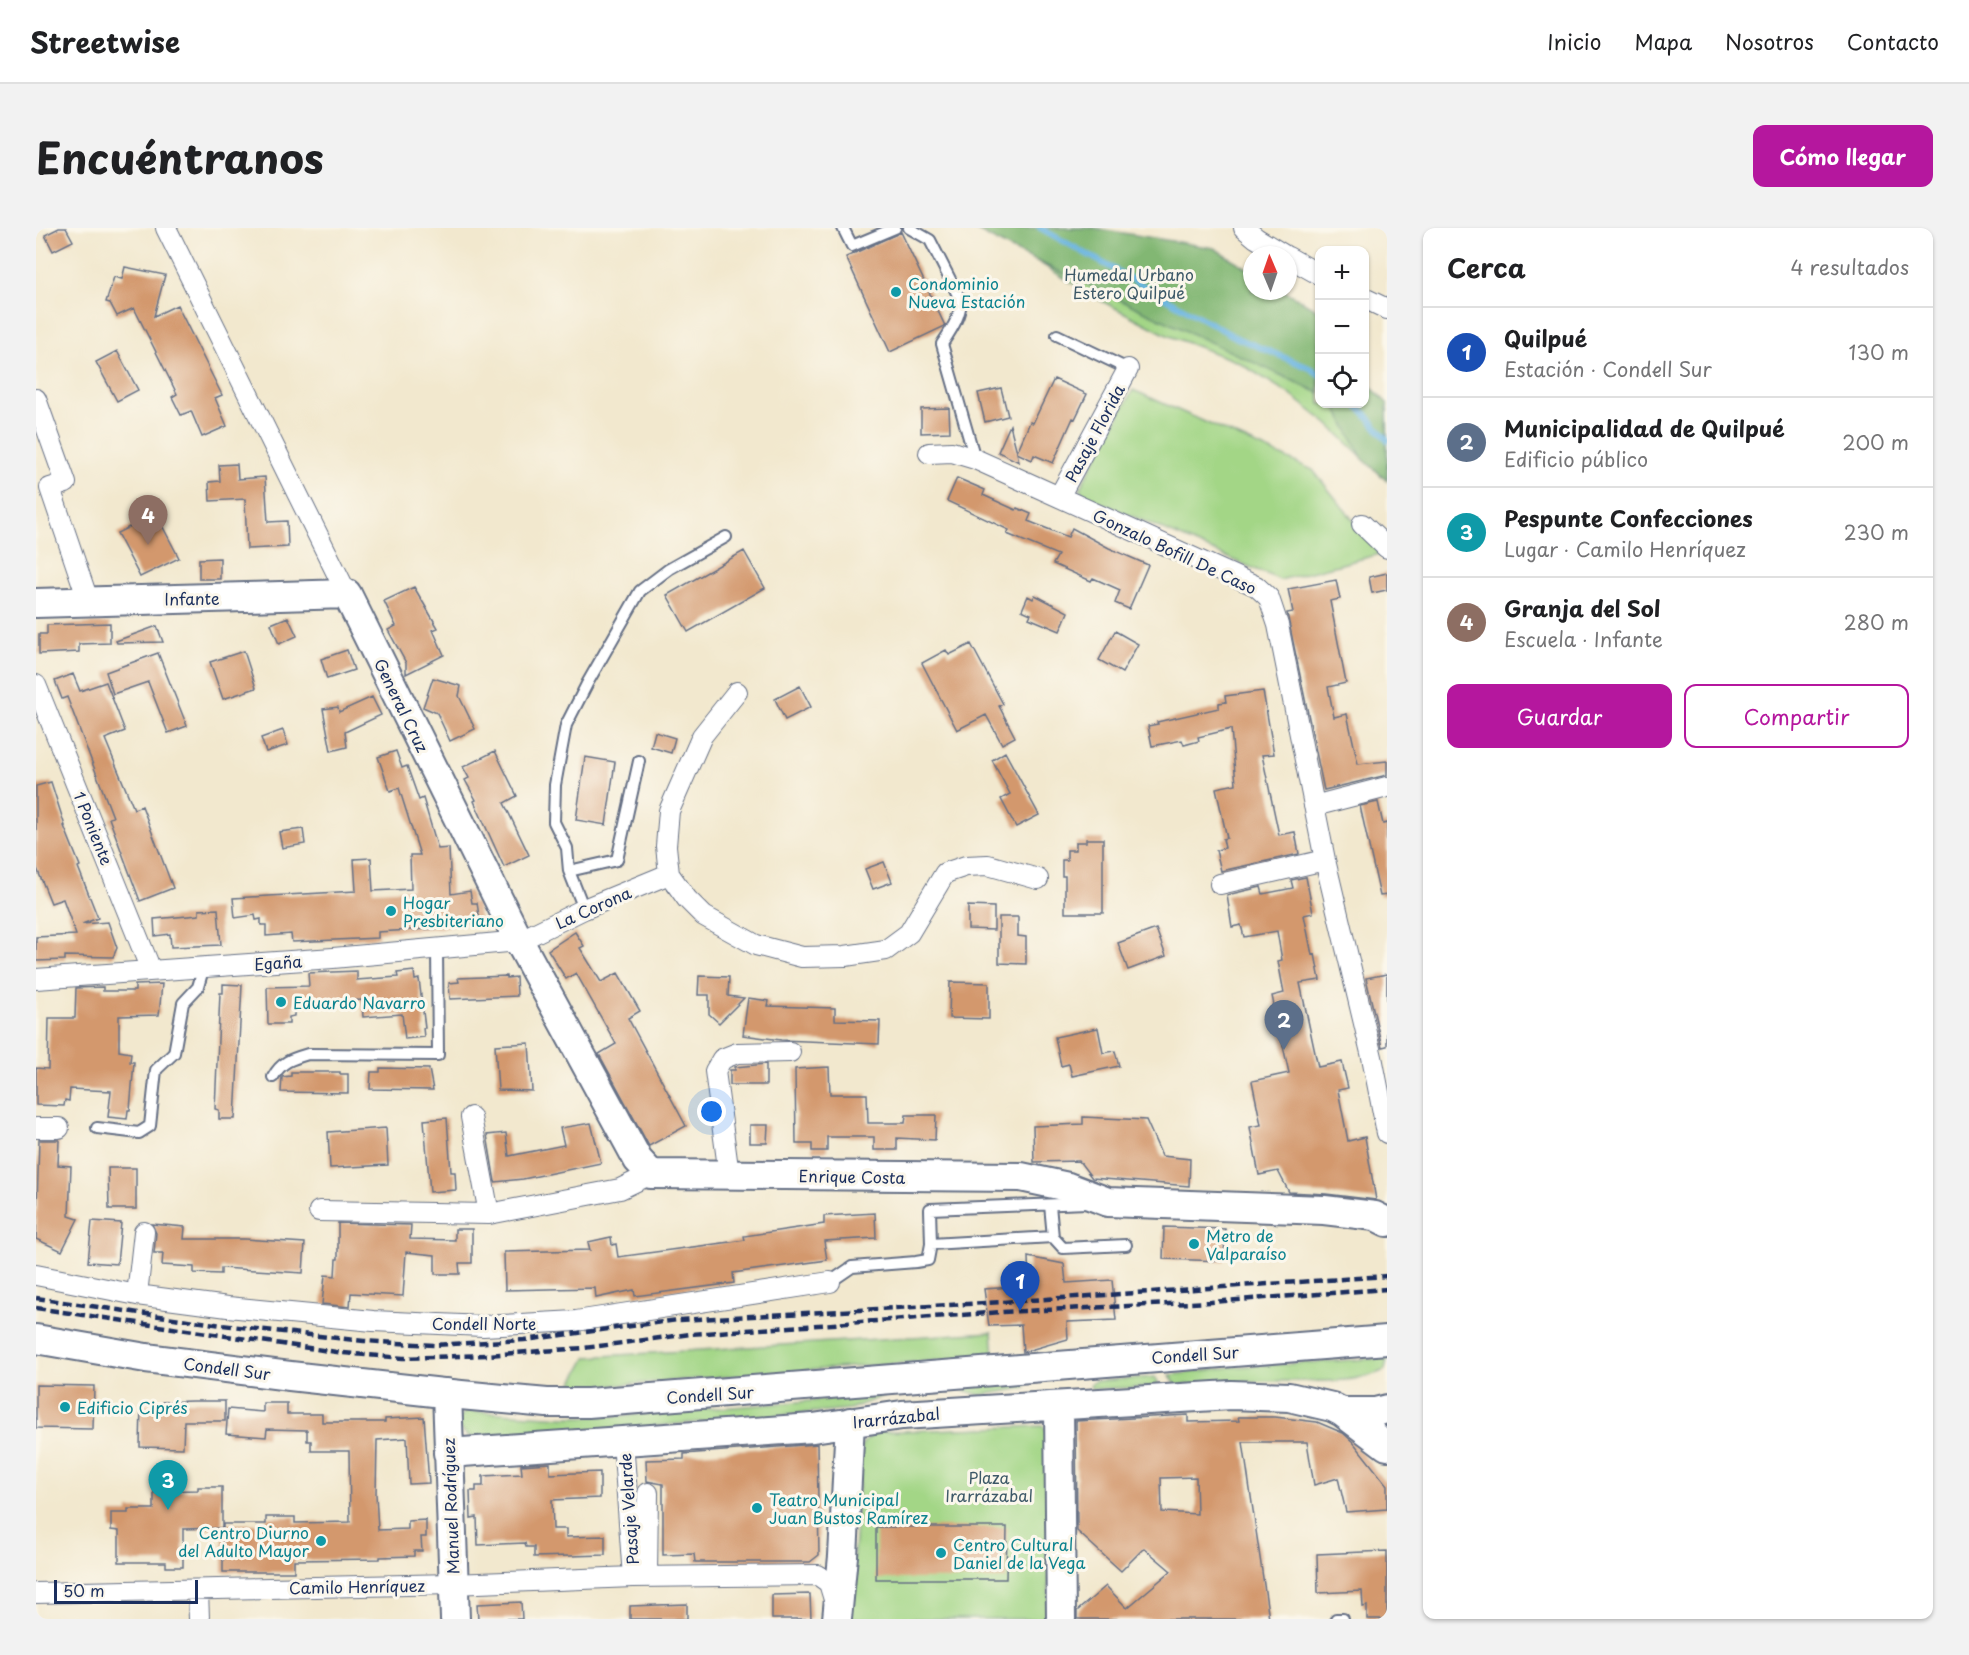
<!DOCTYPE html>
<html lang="es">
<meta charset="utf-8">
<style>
body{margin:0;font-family:"Playpen Sans",sans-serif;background:#f2f2f2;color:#202124}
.controls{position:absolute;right:18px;top:18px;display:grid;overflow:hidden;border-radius:12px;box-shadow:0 2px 4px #0004}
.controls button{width:54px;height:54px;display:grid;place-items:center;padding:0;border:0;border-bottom:2px solid #e0e0e0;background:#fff;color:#202124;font:30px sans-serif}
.compass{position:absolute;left:1207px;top:18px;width:54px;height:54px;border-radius:50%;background:#fff;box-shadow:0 2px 4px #0004;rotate:358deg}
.scale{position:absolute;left:18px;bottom:15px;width:144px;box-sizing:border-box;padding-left:6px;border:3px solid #1b2f5e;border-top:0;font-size:16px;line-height:21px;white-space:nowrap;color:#1b2f5e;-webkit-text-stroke:4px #fbf7ec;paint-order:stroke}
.you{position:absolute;left:676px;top:884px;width:21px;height:21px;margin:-15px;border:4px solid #fff;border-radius:50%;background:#1a73e8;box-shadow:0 0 0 9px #1a73e833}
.badge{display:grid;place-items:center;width:39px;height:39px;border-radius:50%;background:#b5179e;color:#fff;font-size:20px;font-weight:700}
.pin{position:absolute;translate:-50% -50px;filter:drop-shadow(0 2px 3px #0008)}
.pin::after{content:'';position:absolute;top:32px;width:21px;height:18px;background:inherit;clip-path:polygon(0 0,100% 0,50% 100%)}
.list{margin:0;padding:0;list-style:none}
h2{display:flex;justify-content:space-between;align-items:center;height:78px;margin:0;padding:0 24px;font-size:26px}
h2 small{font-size:20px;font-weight:400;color:#757577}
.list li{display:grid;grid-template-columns:39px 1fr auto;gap:18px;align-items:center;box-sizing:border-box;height:90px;padding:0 24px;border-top:2px solid #e0e0e0}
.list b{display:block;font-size:22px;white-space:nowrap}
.list p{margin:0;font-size:20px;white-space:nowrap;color:#757577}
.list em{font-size:20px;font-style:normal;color:#757577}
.actions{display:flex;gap:12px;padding:18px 24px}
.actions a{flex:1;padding:14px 0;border:2px solid #b5179e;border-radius:12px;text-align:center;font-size:21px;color:#b5179e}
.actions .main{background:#b5179e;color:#fff}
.icon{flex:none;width:33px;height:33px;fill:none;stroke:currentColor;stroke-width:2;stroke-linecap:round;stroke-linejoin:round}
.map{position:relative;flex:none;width:1351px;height:1391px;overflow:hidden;border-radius:12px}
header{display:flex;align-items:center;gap:36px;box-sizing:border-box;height:84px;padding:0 30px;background:#fff;border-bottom:2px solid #e0e0e0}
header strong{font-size:28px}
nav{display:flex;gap:33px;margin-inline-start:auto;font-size:21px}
.intro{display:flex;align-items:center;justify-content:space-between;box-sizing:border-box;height:144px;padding:0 36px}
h1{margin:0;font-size:42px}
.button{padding:15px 27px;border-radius:12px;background:#b5179e;color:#fff;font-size:21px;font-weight:700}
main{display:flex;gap:36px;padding:0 36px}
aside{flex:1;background:#fff;border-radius:12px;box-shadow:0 2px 4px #0004}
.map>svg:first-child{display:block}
</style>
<header>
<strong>Streetwise</strong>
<nav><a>Inicio</a><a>Mapa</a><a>Nosotros</a><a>Contacto</a></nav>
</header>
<div class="intro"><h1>Encuéntranos</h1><a class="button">Cómo llegar</a></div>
<main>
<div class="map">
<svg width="1351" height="1391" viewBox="0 0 1351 1391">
<rect width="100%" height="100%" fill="#fbf7ec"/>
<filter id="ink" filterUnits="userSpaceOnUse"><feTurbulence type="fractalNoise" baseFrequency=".0167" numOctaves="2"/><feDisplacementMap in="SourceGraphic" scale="12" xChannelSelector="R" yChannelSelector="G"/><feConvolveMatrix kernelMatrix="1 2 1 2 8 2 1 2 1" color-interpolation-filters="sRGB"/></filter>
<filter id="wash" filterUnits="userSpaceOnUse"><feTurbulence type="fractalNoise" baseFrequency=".008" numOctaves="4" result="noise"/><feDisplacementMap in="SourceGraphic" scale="24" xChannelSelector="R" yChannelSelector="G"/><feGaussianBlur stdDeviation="1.35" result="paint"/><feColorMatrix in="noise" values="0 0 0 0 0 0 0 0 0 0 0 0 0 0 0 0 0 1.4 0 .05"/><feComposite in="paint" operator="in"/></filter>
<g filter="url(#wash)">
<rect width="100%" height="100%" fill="#f2e8ce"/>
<!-- green -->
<path fill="#a3d686" stroke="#5f8272" stroke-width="1.5" d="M947,0L1283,129L1284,176H1328L1351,179V253L1292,196L1252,165L1202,134L1131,107L1064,72Z
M1097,162L1277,242L1344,326L1244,352L1047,267L1044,260Z
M956,1104L958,1128L533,1161L551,1129Z
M1351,1130L1349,1142C1315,1158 1266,1152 1229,1153C1199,1153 1170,1156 1140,1157L1134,1147L1195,1139Z
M1119,1149L1124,1159L1056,1161L1054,1157L1059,1153Z
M989,1154L990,1160L944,1167L926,1162L925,1159Z
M850,1167L814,1181L607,1199L433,1209L425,1202L422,1191L430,1183L528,1189L582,1188Z
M1007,1198L1012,1206L1013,1391H813L826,1216L840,1204Z"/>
<!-- forest -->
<path fill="#82b773" stroke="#4e7368" stroke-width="1.5" d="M936,0H1057L1178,20L1216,43V63H1249L1283,83V165L973,20Z
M1329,153L1351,175V252L1327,231L1298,176H1328Z"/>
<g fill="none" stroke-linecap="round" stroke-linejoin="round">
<!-- stream -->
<path stroke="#68b4e1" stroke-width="6" d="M1004,0L1201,110L1276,141L1284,147
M1318,176L1329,185L1351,212"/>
</g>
<g id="blocks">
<!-- building -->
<path fill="#d3986d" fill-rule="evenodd" d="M23,0H30L37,13L17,23L9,7Z
M865,4L909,98L854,124L810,29Z
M89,39L129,47L118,88L141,77L186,167L179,170L191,198L166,209L155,183L145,187L136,169L141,166L98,80L81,88L74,75L70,74L78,49L86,51Z
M81,123L102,162L81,173L60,134Z
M1018,151L1051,166L1039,191L1037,190L1017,235L998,227L996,232L981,225L983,234L962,224L974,197L981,224L994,194L997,195Z
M965,160L972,188L949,194L942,165Z
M913,180L914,204L885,205V181Z
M201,236L202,251L229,249L232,294L251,293L252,319L211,321L209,271L174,273L173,254L184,253L183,237Z
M921,250L949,262L947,267L980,282L981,280L995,286L992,293L1032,309L1036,300L1073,320L1112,337L1093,381L1079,375L1084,362L1057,350L1055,353L1017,336L1022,327L971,306L973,302L911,273Z
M120,286L143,330L104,349L81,305Z
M708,323L729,360L652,404L631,367Z
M184,330V351H163V331Z
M1351,345V362L1336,365L1333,349Z
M1300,352L1304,371L1294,373L1310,455L1292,459L1298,489L1311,486L1322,536L1351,533V547L1288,562L1251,385L1257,384L1252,361Z
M378,359L402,400L397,402L408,427L370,446V435L352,402L360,398L348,373Z
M999,367L1032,384L1024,403L993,390L995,386L986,382L992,368L997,371Z
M252,389L261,408L243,416L235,396Z
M74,395V415L43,416V424L3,426V406H11V397Z
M121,398L127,414L81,415L80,413Z
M1079,403L1102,416L1086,445L1063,432Z
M935,416L967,476L963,478L979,509L966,516L950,487L921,502L886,435L910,422L913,427Z
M311,422L318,442L291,451L285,431Z
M208,423L220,460L187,471L174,434Z
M122,425L151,498L132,505L112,454L77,466L70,444Z
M37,446L44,463L70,454L89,503L69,511L98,581L106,578L137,660L104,673L73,590L77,589L31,469L26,471L19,453Z
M397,450L425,458L423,468L439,501L414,513L401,485L387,479Z
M764,458L775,479L749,492L739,471Z
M1227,463L1238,526L1226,527L1243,607L1259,604L1263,626L1185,643L1180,622L1189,620L1187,611L1191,610L1180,560L1200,556L1195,501L1162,509L1163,513L1148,517L1146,512L1116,518L1112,498L1122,496L1121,494L1183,480V475L1190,474L1189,468Z
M336,469L345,487L309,504L311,519L295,523L287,481L302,479L303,484Z
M247,502L252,517L230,524L225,510Z
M619,504L639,510L635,525L615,519Z
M360,523L366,540L371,538L383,572L387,570L402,621L413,620L415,666L434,663L436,675H441L444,694L407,699V700L342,704V710L256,714L255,706L230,708V697H225V691L220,692L219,687L199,690L197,670L320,663L318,631L335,630L337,663L375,661L374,627H384L363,560L354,563L342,529Z
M459,523L481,568L468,575L493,627L468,639L438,573L440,572L429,552L433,550L427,539Z
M969,524L1003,587L980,599L965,571L974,566L956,532Z
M549,529L579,534L570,597L540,592Z
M15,554L29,598H28L44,638L42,639L62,690L46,696L72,694L81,720L77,729L29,728V732L0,733V709L40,707L27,671L15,675L0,638V558Z
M1342,574L1347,596L1351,595V667L1344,668L1324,578Z
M267,601L269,616L246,620L243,604Z
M1050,611H1067V685H1029V648H1026V632H1031V622H1040V614H1050Z
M848,634L856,654L837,661L829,641Z
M1270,649L1277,685L1268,687L1276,727L1279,726L1284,752L1264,755L1282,839L1306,834L1312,860L1302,862L1312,913L1329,909L1340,972L1290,966L1253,964L1242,943L1223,947L1214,899L1225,897L1216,853L1253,845L1236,768L1248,765L1242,733L1246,732L1241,703L1208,709L1205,697L1196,699L1191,667L1225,659L1227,666L1257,660L1255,652Z
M932,678L958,679V702L932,701Z
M182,681L185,717L135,719L134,706L119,708L118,691L163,687V682Z
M963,689H982V708L990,709V736L963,735Z
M1120,701L1130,728L1092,742L1082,715Z
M539,704L548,718L544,720L565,754L582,745L604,783L592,790L650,898L613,918L563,826L580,816L540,745L530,751L512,722Z
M321,743V752L362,749L361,745L378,743L379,752L383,751L389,800H387L388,809L369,811L366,786L327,789L326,772L258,776V788L253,789V796H232L231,759L273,758L272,745Z
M1351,746V818L1346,819L1330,750Z
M471,748V750L480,749L481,768L414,771L413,755L423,754L422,750Z
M663,748L693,749L692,768L708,770L683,795L673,786V767H662Z
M914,754L953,755V791L913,790Z
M126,756L123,787L83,788V823L95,825L94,834H98L94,882H92L91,891L72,889L75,863L34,861L33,873L29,872L28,878L0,877V840L12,841L13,790H39L40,760L67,759V763H99V757Z
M187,756L206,757L199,891H183V882L179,881L184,765H187Z
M712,770L733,773L732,778L799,780V792L844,793L843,816L745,812L707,807Z
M1062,800L1067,825L1079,823L1083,838L1036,848L1033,836L1025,838L1019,809Z
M493,815L496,863L462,862L459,817Z
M730,836V857H694V842H699V839Z
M793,839L794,866H831L832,895H869L870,887H900L899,912L861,910V922H838V909H791V923H776V916H760L759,841Z
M344,840L393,841L397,862L334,861L335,844H344Z
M255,844H304V846H312V865L245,864L246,849L255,848Z
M1047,889L1110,892L1126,928L1154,931L1153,958L1056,950L1043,933L998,934L997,898L1047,896Z
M411,890L415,944H419L420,962L394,964L388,892Z
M555,895L565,935L487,951L459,954L451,907L470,905L473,928L528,917L524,900Z
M714,897H732L731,915H714Z
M350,900L352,937L294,940L292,904Z
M3,912H23L22,937L35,938L33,988L42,991L26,1023L0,1011Z
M72,940H100V981H73Z
M839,985L840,1010L788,1013L791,1032L697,1045L698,1055L599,1068L598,1062L560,1070L559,1060L469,1062L468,1024L554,1022L552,1014L575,1009L576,1017L580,1016L582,1029L709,1012L708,1008L788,996V988Z
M56,993L85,995L81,1036L52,1034Z
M302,995L375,997L374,1011L419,1012V1001H436V1035H423L424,1046H399V1027L370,1024L367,1068L315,1065L314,1079L286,1076L289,1047L299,1048L300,1031H302Z
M116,996L149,999L148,1011H209L269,1015L267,1045L185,1040V1046L158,1045V1039L126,1037L127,1025H118L120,1005Z
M1128,999L1189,1001L1188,1033L1127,1031Z
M992,1029L1028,1036L1030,1055L1076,1052L1080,1092L1031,1094L1032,1111L987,1124L985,1097L953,1098L948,1061L993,1058Z
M0,1157L58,1158L57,1201L0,1200Z
M156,1173H189V1193H148L147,1220L104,1219L105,1177L126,1178V1174Z
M227,1175H251V1186H286V1194H349V1191L388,1189L393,1255L373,1256L371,1210L341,1212L340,1266L342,1302L372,1301V1293L390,1292V1309H385L386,1323H378V1328L344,1329V1331L258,1332V1344H187V1296H230V1289H259V1295L314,1294L313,1223H275V1213H271V1202L231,1201L230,1209L190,1206L192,1181L227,1184Z
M1152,1187V1194L1203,1193L1202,1189H1239L1281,1194L1307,1205L1317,1214L1351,1257V1281L1310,1284L1302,1250L1278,1257L1271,1214H1207L1233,1391H1041V1383L1070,1358L1091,1380L1135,1343L1108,1320L1085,1343L1041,1303L1040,1193ZM1160,1249L1161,1286L1126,1284L1125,1250Z
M781,1216L783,1327L774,1334H659L658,1326L627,1327V1256L611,1253L610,1232L648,1231V1226Z
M514,1235V1246L564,1244V1270L516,1272L517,1301H530V1309L569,1308V1327L498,1329V1319H490L489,1315L442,1317L441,1289L435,1290L434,1263H440V1258H447V1248L486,1246L485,1237Z
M162,1259H186V1300L147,1301V1339H130V1334H83V1303L75,1302V1285H92V1281H118V1263L162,1262Z
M840,1299H971L970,1351H840Z
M1351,1323V1391H1331V1378L1327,1379L1326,1363L1282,1365L1281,1326Z
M774,1366L775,1391H736V1367Z
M485,1374L486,1391H442L441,1376Z
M651,1376V1391H594V1378Z"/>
</g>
</g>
<g filter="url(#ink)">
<use href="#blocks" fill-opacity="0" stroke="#667085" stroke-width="1.5"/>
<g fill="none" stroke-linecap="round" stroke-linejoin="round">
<!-- lane casing -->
<g stroke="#667085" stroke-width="14">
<path id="lane" d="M807,0L816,18L859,0
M873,0L894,12L925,73C924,90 915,102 906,116L939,231
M1021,107L1092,141
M533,643L581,632L603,533
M548,681L533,643L531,620L518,594L519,557L530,497L552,454L604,363L633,341L690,309
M237,849C245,834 255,831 272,826L402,827L401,721
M61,900L103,905L114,898L120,842L138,825L147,775L162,759L168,738
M1014,977L1017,1009L1027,1020L1090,1017
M1017,1009L895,1016L894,981L1051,975
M794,1054L816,1039L880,1034L892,1032L895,1016
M1300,1391H1307"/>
</g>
<!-- street casing -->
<g stroke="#667085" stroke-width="22">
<path id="street" d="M130,0L311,366
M1208,0L1220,10L1248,27
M1252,29L1284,47
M1328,70L1351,81
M0,171L30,255L14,260L52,372
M893,225L916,224L939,231L1220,358L1233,370L1242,397L1289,632L1336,829L1351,905
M1023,269L1092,141
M1326,296L1351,320
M0,457L115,742
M1278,578L1351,559
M633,646L651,671L668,688L720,717L766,729L809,728L850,722L873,705L909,645L930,638L952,637L1002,651
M633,646L630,618L633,583L666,508L701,464
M1184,656L1289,632
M0,751L297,730L483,713L548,681L633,646
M435,889L453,986
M0,900H23
M693,947L679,843L686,831L701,825L754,824
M283,983L453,986L584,961L615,946
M0,1047L101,1067L192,1079L337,1093L447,1098L540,1093L794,1054
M101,1067L108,1004
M587,1213L597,1349
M611,1349L612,1265
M162,1362L163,1391
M0,1365L417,1356L597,1349L782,1347L793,1355L800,1378"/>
</g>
<!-- secondary casing -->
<g stroke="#667085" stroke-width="32">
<path id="secondary" d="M0,375L311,366L483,713L602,932L615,946L985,949L1032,959L1072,974L1288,982L1339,988L1351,994
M0,1111L110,1130L254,1148L425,1167L511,1175H552L1351,1112
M411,1165L419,1391
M1023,1178L1025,1391
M1306,1184H1339L1351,1181
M412,1225L777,1200L866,1187L1195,1167L1253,1169L1296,1179L1306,1184L1351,1218
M801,1391L807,1328L814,1194"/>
</g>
<!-- lane -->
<use href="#lane" stroke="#fff" stroke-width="10"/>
<!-- street -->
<use href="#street" stroke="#fff" stroke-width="20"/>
<!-- secondary -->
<use href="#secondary" stroke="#fff" stroke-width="28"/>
<!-- rail -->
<path stroke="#1b2f5e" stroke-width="4.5" stroke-dasharray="9 4.5" stroke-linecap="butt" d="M0,1070L186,1097L328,1113L399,1117L488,1112L642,1092L966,1074L1351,1048
M0,1080L307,1125L367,1130L451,1127L548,1120L655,1106L967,1084L1175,1074L1351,1061"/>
</g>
</g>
<!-- markers -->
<g fill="#0f9aa8" stroke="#fbf7ec" stroke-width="2">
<circle cx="860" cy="64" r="6"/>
<circle cx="355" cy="683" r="6"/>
<circle cx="245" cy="774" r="6"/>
<circle cx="1158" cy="1016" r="6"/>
<circle cx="29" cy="1179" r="6"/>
<circle cx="721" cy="1280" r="6"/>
<circle cx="285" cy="1313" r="6"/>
<circle cx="905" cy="1325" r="6"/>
</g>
<g text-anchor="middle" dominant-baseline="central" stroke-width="6" stroke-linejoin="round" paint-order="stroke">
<!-- park labels -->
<g font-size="16" fill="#3d5968" stroke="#fbf7ec">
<text x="1093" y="46">Humedal Urbano<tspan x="1093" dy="18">Estero Quilpué</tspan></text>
<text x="953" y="1249">Plaza<tspan x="953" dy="18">Irarrázabal</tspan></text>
</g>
<!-- culture labels -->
<g font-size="16" fill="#0d838f" stroke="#fbf7ec" text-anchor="start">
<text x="872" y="55">Condominio<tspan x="872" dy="18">Nueva Estación</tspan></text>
<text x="367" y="674">Hogar<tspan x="367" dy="18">Presbiteriano</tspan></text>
<text x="257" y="774">Eduardo Navarro</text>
<text x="1170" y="1007">Metro de<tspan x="1170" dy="18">Valparaíso</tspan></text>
<text x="41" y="1179">Edificio Ciprés</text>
<text x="733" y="1271">Teatro Municipal<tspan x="733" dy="18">Juan Bustos Ramírez</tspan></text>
<text x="273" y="1304" text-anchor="end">Centro Diurno<tspan x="273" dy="18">del Adulto Mayor</tspan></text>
<text x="917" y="1316">Centro Cultural<tspan x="917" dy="18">Daniel de la Vega</tspan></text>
</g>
<!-- street labels -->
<g font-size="16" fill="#1b2f5e" stroke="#fbf7ec">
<text transform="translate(1058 205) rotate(-62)">Pasaje Florida</text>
<text transform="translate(1139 323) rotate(25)">Gonzalo Bofill De Caso</text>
<text transform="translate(156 370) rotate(-1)">Infante</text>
<text transform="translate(366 477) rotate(64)">General Cruz</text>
<text transform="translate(58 600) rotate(68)">1 Poniente</text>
<text transform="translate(557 679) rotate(-24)">La Corona</text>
<text transform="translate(242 734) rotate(-4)">Egaña</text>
<text transform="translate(816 948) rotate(1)">Enrique Costa</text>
<text x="448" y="1095">Condell Norte</text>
<text transform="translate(1159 1126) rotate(-4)">Condell Sur</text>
<text transform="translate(191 1140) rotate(7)">Condell Sur</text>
<text transform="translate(674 1166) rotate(-4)">Condell Sur</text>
<text transform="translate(860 1189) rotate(-6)">Irarrázabal</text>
<text transform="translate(414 1278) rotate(-92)">Manuel Rodríguez</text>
<text transform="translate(592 1281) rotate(-94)">Pasaje Velarde</text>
<text transform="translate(321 1358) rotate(-1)">Camilo Henríquez</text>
</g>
</g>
</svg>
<div class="controls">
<button>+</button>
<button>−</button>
<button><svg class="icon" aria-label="locate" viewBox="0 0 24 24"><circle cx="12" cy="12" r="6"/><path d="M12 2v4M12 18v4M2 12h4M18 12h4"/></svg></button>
</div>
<svg class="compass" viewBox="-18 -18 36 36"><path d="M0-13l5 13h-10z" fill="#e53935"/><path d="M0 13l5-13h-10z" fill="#757577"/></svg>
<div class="scale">50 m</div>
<div class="you"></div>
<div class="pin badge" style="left:984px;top:1083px;background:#1a4fb4">1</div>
<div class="pin badge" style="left:1248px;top:822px;background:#5c6f8a">2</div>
<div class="pin badge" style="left:132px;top:1282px;background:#0f9aa8">3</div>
<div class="pin badge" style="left:112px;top:317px;background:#8d6e63">4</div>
</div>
<aside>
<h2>Cerca<small>4 resultados</small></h2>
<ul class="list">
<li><span class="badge" style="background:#1a4fb4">1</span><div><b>Quilpué</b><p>Estación · Condell Sur</p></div><em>130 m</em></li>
<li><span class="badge" style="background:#5c6f8a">2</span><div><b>Municipalidad de Quilpué</b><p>Edificio público</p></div><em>200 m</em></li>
<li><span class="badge" style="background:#0f9aa8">3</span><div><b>Pespunte Confecciones</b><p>Lugar · Camilo Henríquez</p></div><em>230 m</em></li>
<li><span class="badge" style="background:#8d6e63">4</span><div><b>Granja del Sol</b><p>Escuela · Infante</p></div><em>280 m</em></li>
</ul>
<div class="actions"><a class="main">Guardar</a><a>Compartir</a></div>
</aside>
</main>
